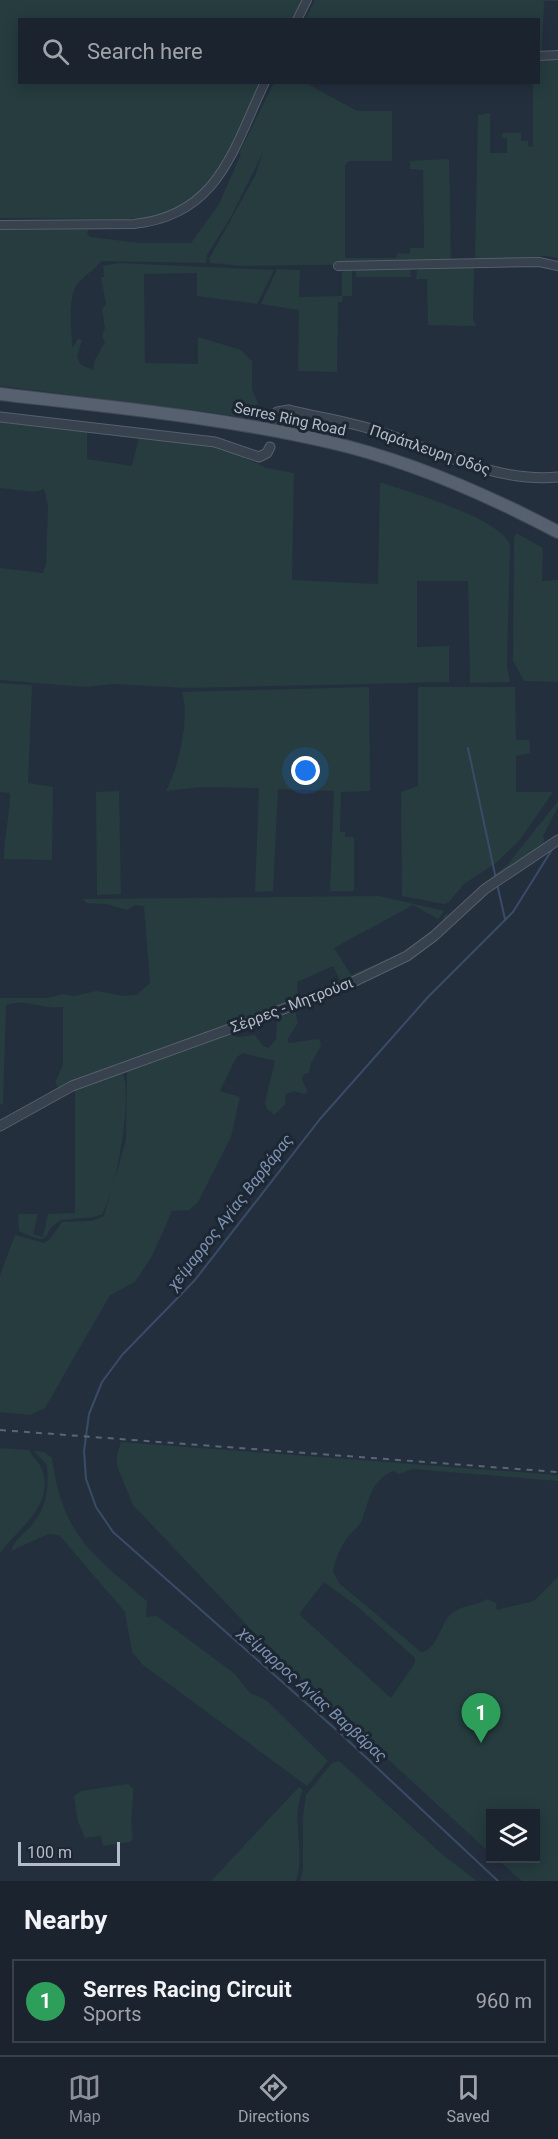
<!DOCTYPE html>
<meta charset="utf-8">
<style>
body{margin:0;font-family:Roboto,sans-serif;background:#242b36;color:#f1f3f6}
.controls{position:absolute;right:18px;bottom:18px;display:grid;overflow:hidden;border-radius:0px;box-shadow:0 3px 15px #0003}
.controls button{width:54px;height:54px;display:grid;place-items:center;padding:0;border:0;border-bottom:2px solid #39404a;background:#1b232e;color:#f1f3f6;font:30px sans-serif}
.scale{position:absolute;left:18px;bottom:15px;width:102px;box-sizing:border-box;padding-left:6px;border:3px solid #b4bcc9;border-top:0;font-size:16px;line-height:21px;white-space:nowrap;color:#b4bcc9;-webkit-text-stroke:4px #1d2633;paint-order:stroke}
.you{position:absolute;left:306px;top:771px;width:21px;height:21px;margin:-15px;border:4px solid #fff;border-radius:50%;background:#1a73e8;box-shadow:0 0 0 9px #1a73e833}
.badge{display:grid;place-items:center;width:39px;height:39px;border-radius:50%;background:#8c9099;color:#fff;font-size:20px;font-weight:700}
.pin{position:absolute;translate:-50% -50px;filter:drop-shadow(0 2px 3px #0008)}
.pin::after{content:'';position:absolute;top:32px;width:21px;height:18px;background:inherit;clip-path:polygon(0 0,100% 0,50% 100%)}
.list{margin:0;padding:0;list-style:none}
h2{display:flex;justify-content:space-between;align-items:center;height:78px;margin:0;padding:0 24px;font-size:26px}
h2 small{font-size:20px;font-weight:400;color:#a0a4aa}
.list li{display:grid;grid-template-columns:39px 1fr auto;gap:18px;align-items:center;box-sizing:border-box;height:84px;margin:0 12px 12px;padding:0 12px;border:2px solid #39404a;border-radius:0px}
.list b{display:block;font-size:22px;white-space:nowrap}
.list p{margin:0;font-size:20px;white-space:nowrap;color:#a0a4aa}
.list em{font-size:20px;font-style:normal;color:#a0a4aa}
.icon{flex:none;width:33px;height:33px;fill:none;stroke:currentColor;stroke-width:2;stroke-linecap:round;stroke-linejoin:round}
.map{position:relative;flex:none;width:558px;height:1881px;overflow:hidden}
.search{position:absolute;background:#1b232e;box-shadow:0 3px 15px #0003;left:18px;right:18px;top:18px;height:66px;display:flex;align-items:center;gap:15px;box-sizing:border-box;padding:0 21px;border-radius:0px;color:#a0a4aa;font-size:22px}
.sheet{height:174px;background:#1b232e}
nav{display:flex;justify-content:space-around;align-items:center;box-sizing:border-box;height:84px;border-top:2px solid #39404a;background:#1b232e;font-size:16px;color:#a0a4aa}
nav a{display:grid;justify-items:center;gap:3px}
nav .on{color:#8c9099}
.map>svg:first-child{display:block}
</style>
<div class="map">
<svg width="558" height="1881" viewBox="0 0 558 1881">
<rect width="100%" height="100%" fill="#242f3e"/>
<!-- green -->
<path fill="#263c3f" fill-rule="evenodd" d="M0,0H304L294,19L20,20V82L262,83L215,177L203,191L177,209L156,217L121,219L0,218Z
M315,0H558V1H544L542,53H539L538,20H305Z
M539,59H558V258L546,256L479,262L475,257L478,115L490,113V153H507V138H502V133H521V141H528V146L533,147V83L538,82Z
M274,83H306L357,111H392V161H349L345,165V258H396L397,253L410,254V248H424L423,170L410,169V161L449,159L451,263L244,266L210,263L209,259L255,176L263,152L232,215L207,255L206,263L101,261C95,270 87,273 80,281C66,294 72,329 72,348L78,339L82,340L77,357L80,364L93,370L95,360L105,342L102,336L105,328L102,309L106,304L101,277H104L103,266L120,263L274,270L257,304L197,296V273L144,274L145,363L198,364V337L241,350L252,361V389L258,404L250,409L260,421L208,412L0,386V230L89,229L87,234L91,237L140,243H191L219,204L241,154L239,153Z
M474,267L473,320L476,326L428,325L427,279H416L417,270Z
M410,268L411,277H356V269Z
M277,269L300,270L299,297L342,296V272L352,269V296H343L342,302H338L337,372L298,371L299,310L261,304Z
M0,422L87,431V459L132,466L139,438L142,437L219,446L267,468L294,473L292,580L378,584L380,482C408,492 501,518 510,545L507,665L510,682L470,683L468,581H417V647L449,646V682L189,688L113,684L86,687L0,680V568L43,573L46,565L48,506L44,489L36,492L0,488Z
M516,533L543,548L542,581L558,580V682L524,681L513,661L514,538Z
M0,683L32,685L28,783L53,787L52,860L4,859C4,838 9,819 10,797V793L0,792Z
M369,687L370,791L341,792L340,832H345V837H354V891H330L334,791L278,789L273,891L255,892L259,788L202,787L166,791C179,767 190,718 182,692Z
M418,687H515L516,740H529L530,753L516,756V792H553L519,841L496,863L464,884L449,902L444,904L402,896L401,792L418,786Z
M119,791L121,894L97,895L96,792Z
M558,801V807L543,836L545,844L504,870L472,896L480,886L508,864Z
M379,896L444,911L438,919L413,905L334,948L351,975C381,961 413,952 438,928C442,924 442,919 447,913V917C424,954 363,973 324,989L323,987L340,980L333,966L297,982L298,996L313,990L314,993L59,1089L55,1083L63,1064V1007C43,1010 26,998 6,1005L3,1104L0,1105V998H48L63,994L74,996L96,991L124,996L136,995L150,983L144,906L135,905L127,910L106,904L86,903L83,899Z
M295,1010L298,1023L287,1040L289,1043L319,1039L321,1046L311,1063L309,1073L304,1074L302,1080L308,1092L304,1094L294,1091L286,1094L285,1105L274,1115L267,1109L265,1102L275,1061L242,1053L236,1058L220,1091L240,1097L231,1137L198,1202L189,1210L172,1211L152,1256L135,1282L110,1295L45,1408L30,1415L0,1412V1275L15,1235L44,1243L50,1239L62,1222L92,1221L104,1216L126,1140L127,1070L232,1032L237,1037L255,1035L263,1046L269,1048L276,1039L277,1016Z
M123,1073C132,1100 117,1189 102,1214L94,1217L61,1220C39,1232 56,1249 19,1231L18,1214H38L33,1234L43,1237L48,1214L75,1213V1089Z
M121,1442L558,1475V1481L413,1469L399,1474L393,1471C371,1480 369,1501 362,1520C360,1526 351,1532 347,1538C340,1547 335,1561 333,1572L340,1584L421,1652C437,1650 440,1626 449,1616C461,1604 475,1607 487,1599L496,1603L497,1610L534,1601L558,1577V1881H522L497,1859L536,1858V1814H490V1853L279,1659L133,1505L117,1466V1455ZM324,1582L358,1607L415,1658V1663L391,1698L301,1616L300,1613Z
M0,1448L29,1450C33,1458 39,1462 42,1469C55,1506 18,1528 0,1553Z
M34,1451L44,1452L52,1458C62,1534 92,1555 147,1601L146,1617L157,1616L235,1674L250,1693L266,1700L328,1761L307,1786L143,1665L132,1652L125,1612L59,1535L48,1534L11,1551C15,1539 24,1534 32,1525C47,1507 49,1488 47,1465Z
M339,1761L444,1856L477,1881H300L303,1870V1816L306,1795L332,1763Z
M128,1784L133,1788C134,1805 129,1820 133,1838L130,1842L103,1846L101,1836L85,1838L78,1822L74,1796L81,1791Z
M299,1787L303,1790C290,1818 306,1852 296,1881H211Z"/>
<g fill="none" stroke-linecap="round" stroke-linejoin="round">
<!-- stream -->
<path stroke="#394c67" stroke-width="2" d="M468,748L496,879
M497,884L505,919
M498,1881L341,1734L113,1532L96,1507L86,1479L84,1451L89,1414L102,1382L122,1355L195,1280L320,1119L428,997L513,912L553,848"/>
<!-- minor casing -->
<g stroke="#565f6c" stroke-width="10">
<path id="minor" d="M297,20L307,0
M538,56L558,55
M0,225L134,224C219,215 233,149 265,82
M338,266L539,262L558,266"/>
</g>
<!-- tertiary casing -->
<g stroke="#565f6c" stroke-width="11">
<path id="tertiary" d="M0,417L215,442L259,457L267,453L270,447
M274,421L277,412L289,410C317,417 346,421 374,430C434,449 494,483 558,477
M0,1126L72,1086L260,1018L351,983L407,956L434,936L485,889L558,840"/>
</g>
<!-- primary casing -->
<g stroke="#414a57" stroke-width="14">
<path id="primary" d="M0,394C110,407 221,417 329,442C408,460 486,494 558,532"/>
</g>
<!-- minor -->
<use href="#minor" stroke="#38414e" stroke-width="8"/>
<!-- tertiary -->
<use href="#tertiary" stroke="#38414e" stroke-width="9"/>
<!-- primary -->
<use href="#primary" stroke="#56606e" stroke-width="12"/>
<!-- rail -->
<path stroke="#5a6575" stroke-width="2" stroke-dasharray="6 6" stroke-linecap="butt" d="M0,1430L558,1472"/>
</g>
<g text-anchor="middle" dominant-baseline="central" stroke-width="6" stroke-linejoin="round" paint-order="stroke">
<!-- street labels -->
<g font-size="15" fill="#b4bcc9" stroke="#1d2633">
<text transform="translate(290 419) rotate(12)">Serres Ring Road</text>
<text transform="translate(430 450) rotate(19)">Παράπλευρη Οδός</text>
<text transform="translate(292 1005) rotate(-21)">Σέρρες - Μητρούσι</text>
</g>
<!-- water labels -->
<g font-size="16" font-style="italic" fill="#7c92b1" stroke="#1d2633">
<text transform="translate(230 1212) rotate(-52)">χείμαρρος Αγίας Βαρβάρας</text>
<text transform="translate(313 1694) rotate(42)">χείμαρρος Αγίας Βαρβάρας</text>
</g>
</g>
</svg>
<div class="controls">
<button><svg class="icon" aria-label="layers" viewBox="0 0 24 24"><path d="M12 4l9 5-9 5-9-5zM3 14l9 5 9-5"/></svg></button>
</div>
<div class="scale">100 m</div>
<div class="you"></div>
<div class="pin badge" style="left:481px;top:1743px;background:#2e9e5b">1</div>
<div class="search"><svg class="icon" aria-label="search" viewBox="0 0 24 24"><circle cx="10" cy="10" r="6"/><path d="M15 15l6 6"/></svg>Search here</div>
</div>
<section class="sheet">
<h2>Nearby<small></small></h2>
<ul class="list">
<li><span class="badge" style="background:#2e9e5b">1</span><div><b>Serres Racing Circuit</b><p>Sports</p></div><em>960 m</em></li>
</ul>
</section>
<nav>
<a class="on"><svg class="icon" aria-label="map" viewBox="0 0 24 24"><path d="M3 6l6-2 6 2 6-2v14l-6 2-6-2-6 2zM9 4v14M15 6v14"/></svg>Map</a>
<a><svg class="icon" aria-label="directions" viewBox="0 0 24 24"><path d="M12 3l9 9-9 9-9-9zM9 14v-3h6M13 9l2 2-2 2"/></svg>Directions</a>
<a><svg class="icon" aria-label="saved" viewBox="0 0 24 24"><path d="M7 4h10v16l-5-4-5 4z"/></svg>Saved</a>
</nav>
